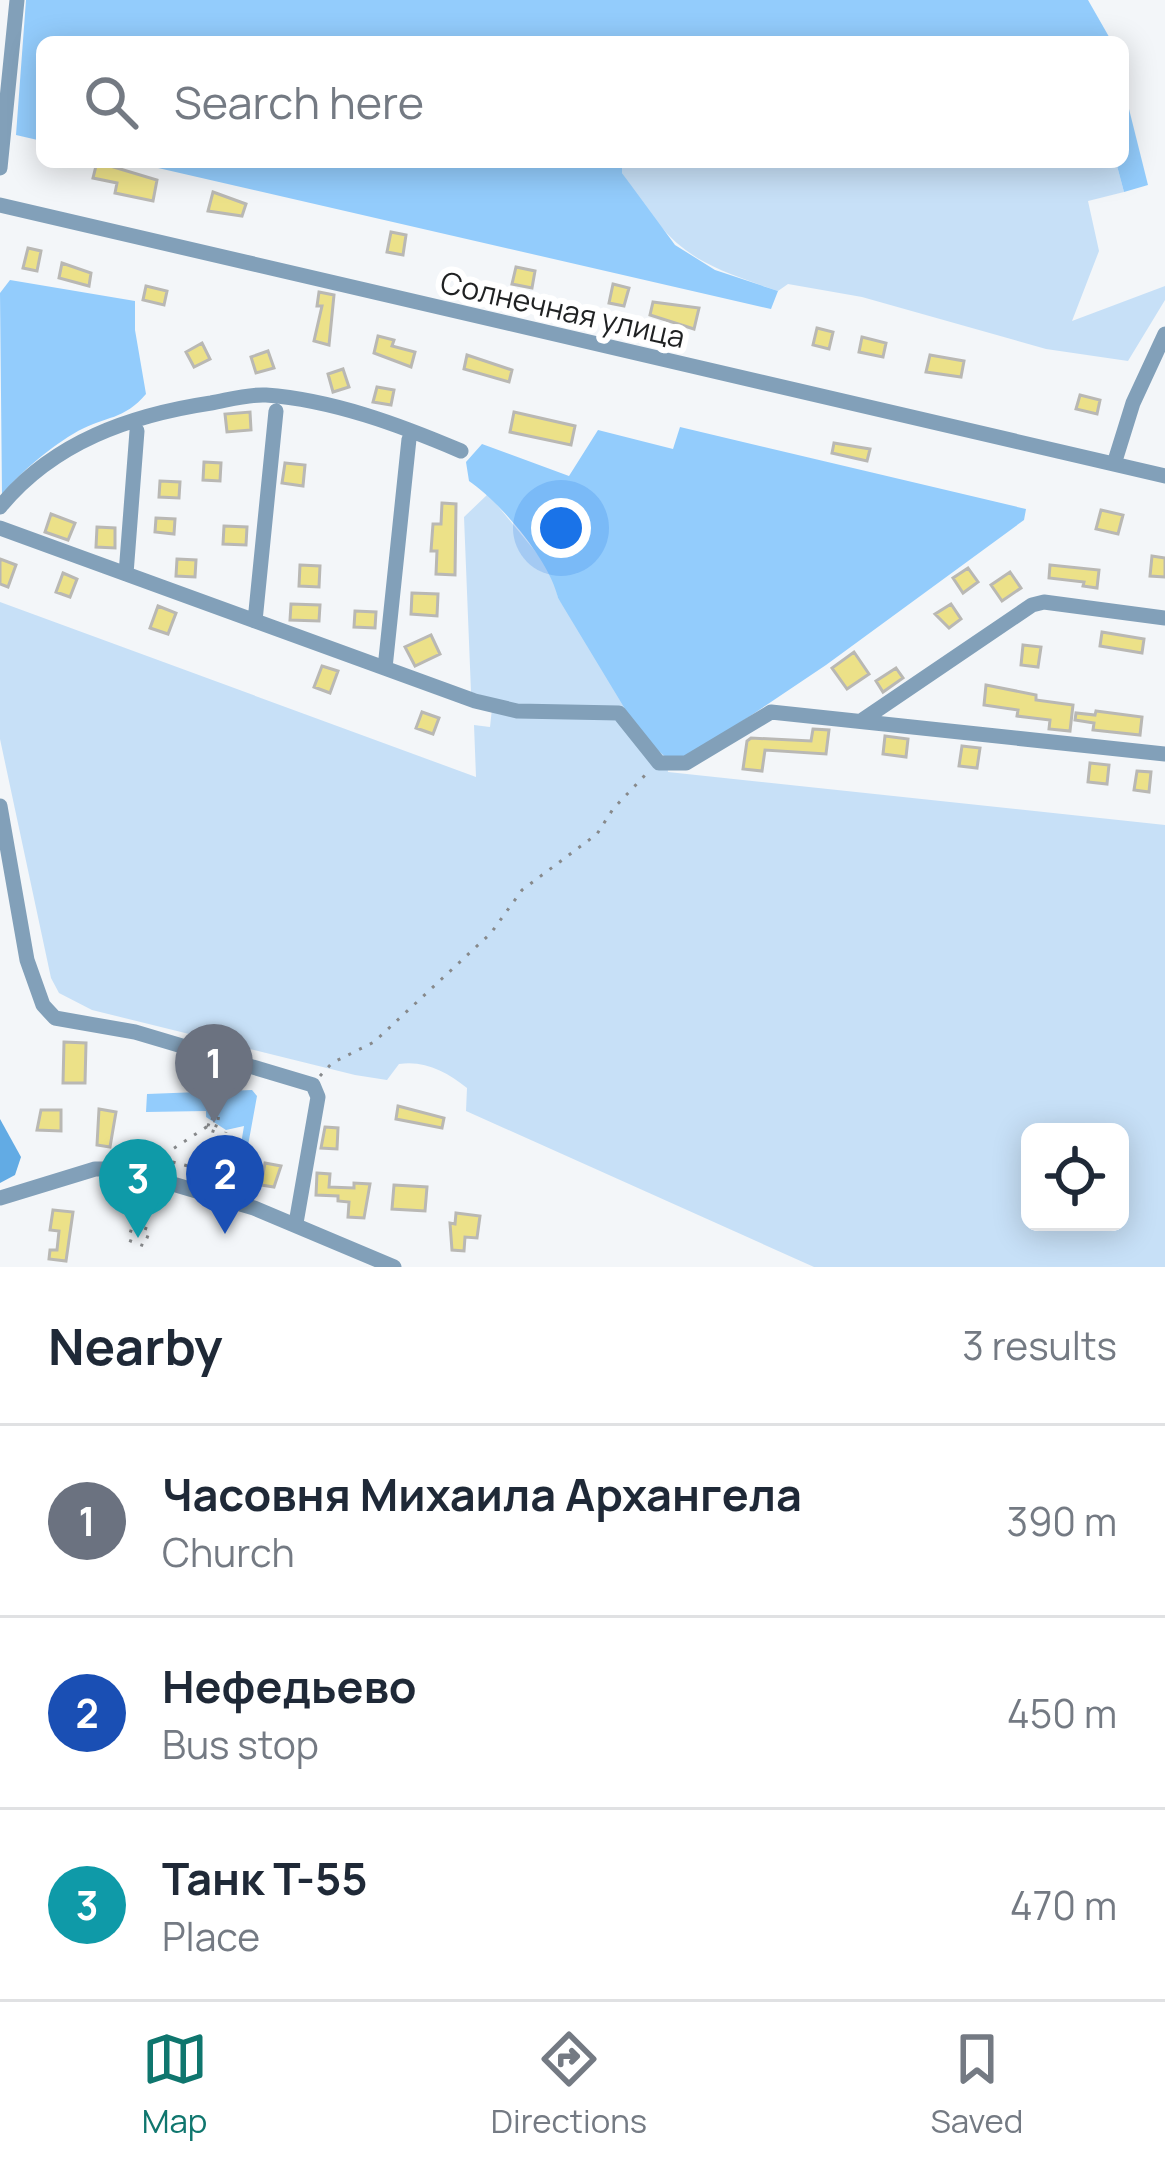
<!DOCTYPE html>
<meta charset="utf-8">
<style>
body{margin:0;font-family:Manrope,sans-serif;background:#f6f6f7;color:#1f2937}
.controls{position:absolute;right:36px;bottom:36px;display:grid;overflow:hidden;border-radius:18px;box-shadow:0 6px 30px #0003}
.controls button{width:108px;height:108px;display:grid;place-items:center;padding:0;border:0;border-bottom:3px solid #e0e1e3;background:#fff;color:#1f2937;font:60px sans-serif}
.you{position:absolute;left:561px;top:528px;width:42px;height:42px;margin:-30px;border:9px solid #fff;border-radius:50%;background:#1a73e8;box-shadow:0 0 0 18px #1a73e833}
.badge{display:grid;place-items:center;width:78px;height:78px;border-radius:50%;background:#0f766e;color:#fff;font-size:39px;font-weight:700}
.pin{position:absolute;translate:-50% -99px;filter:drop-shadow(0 3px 6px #0008)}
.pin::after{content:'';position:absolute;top:63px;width:42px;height:36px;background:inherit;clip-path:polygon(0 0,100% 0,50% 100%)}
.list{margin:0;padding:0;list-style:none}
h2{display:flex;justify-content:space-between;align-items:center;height:156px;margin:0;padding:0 48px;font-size:51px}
h2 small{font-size:39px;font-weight:400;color:#747a83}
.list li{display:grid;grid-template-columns:78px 1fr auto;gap:36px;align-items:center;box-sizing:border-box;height:192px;padding:0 48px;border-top:3px solid #e0e1e3}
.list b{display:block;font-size:45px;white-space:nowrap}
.list p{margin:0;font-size:39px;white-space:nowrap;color:#747a83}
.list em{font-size:39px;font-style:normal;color:#747a83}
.icon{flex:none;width:66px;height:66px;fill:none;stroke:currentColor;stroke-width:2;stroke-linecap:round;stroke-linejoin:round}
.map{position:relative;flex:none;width:1165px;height:1267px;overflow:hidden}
.search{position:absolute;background:#fff;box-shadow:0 6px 30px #0003;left:36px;right:36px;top:36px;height:132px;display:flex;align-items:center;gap:30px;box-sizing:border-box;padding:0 42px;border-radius:18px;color:#747a83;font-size:45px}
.sheet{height:732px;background:#fff}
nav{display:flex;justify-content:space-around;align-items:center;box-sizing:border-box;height:168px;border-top:3px solid #e0e1e3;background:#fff;font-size:33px;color:#747a83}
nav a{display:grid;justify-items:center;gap:6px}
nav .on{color:#0f766e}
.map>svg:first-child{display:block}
</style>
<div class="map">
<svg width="1165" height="1267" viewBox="0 0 1165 1267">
<rect width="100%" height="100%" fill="#f3f6f9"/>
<!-- green -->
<path fill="#c7e0f7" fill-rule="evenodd" d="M622,162H928L935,168L943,162H1116L1124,192L1088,201L1099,251L1072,321L1165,286V300L1128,361L1046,349L862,297L788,284L778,291C689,261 674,252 622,173Z
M488,494L553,573L558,598L667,758L668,772L1165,825V1267H814L466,1111L467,1088C447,1072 425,1060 399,1064L387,1080L355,1075L92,1010L59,993L51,978L0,739V602L476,777L474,725L490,727L493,699L471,692L464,517ZM1030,1132H1120V1222H1030Z"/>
<!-- forest -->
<path fill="#93ccfc" d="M26,0H1088L1112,42H42V141L16,135Z
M1123,85L1148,185L1124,192L1116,162H1123Z
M132,162H622V173L675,245L715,270L778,291L771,309Z
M10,280L135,301V330L146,394C124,420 106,416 78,431C52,446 20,472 2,495L0,293Z
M680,427L1026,509L1024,520L826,665L689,757L667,758L642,737L558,598C550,561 501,503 469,481L466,462L482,444L569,476L598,430L673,449Z
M252,1090L257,1096L241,1184L235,1180L244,1126L226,1130L206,1117V1111L146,1112L147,1094Z"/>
<!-- water -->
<path fill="#62abe4" d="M0,1119L21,1157L15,1175L0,1183Z"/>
<!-- building -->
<path fill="#ece188" stroke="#b9b8b4" stroke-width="3" d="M97,162L157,180L153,201L115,193L117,183L93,178Z
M213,192L246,204L242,216L208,211Z
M391,232L406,235L403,255L387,252Z
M28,248L41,251L37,271L23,268Z
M62,263L91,273L89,286L59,278Z
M516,267L535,271L532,288L512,284Z
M613,284L629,288L624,306L609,303Z
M146,286L167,291L164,305L143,300Z
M319,292L334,295L329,345L314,341L322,306H317Z
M653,302L699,308L694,329L650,315Z
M817,328L833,332L829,349L813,345Z
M378,336L394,340L392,346L415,352L411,367L374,353Z
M862,337L886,343L883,357L859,352Z
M202,343L210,359L194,367L186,352Z
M268,351L274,368L256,373L251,357Z
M467,355L512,370L509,382L464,369Z
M930,355L964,361L961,377L926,372Z
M343,369L349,387L333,392L328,374Z
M377,387L394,390L391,405L373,402Z
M1080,395L1100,400L1097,414L1076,409Z
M250,412L251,430L227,432L225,414Z
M514,412L575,426L571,445L510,432Z
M834,443L870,449L867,461L832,453Z
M204,462L221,463L220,481L203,480Z
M285,463L305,465L303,486L282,483Z
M160,481L180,482L179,498L159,497Z
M442,503L456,504L455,575L436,574L437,551H431L433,524H441Z
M1101,510L1123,515L1118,534L1096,529Z
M51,514L75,523L68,540L45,532Z
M156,518L175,519L174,534L155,532Z
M224,526L247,527L246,545L223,544Z
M97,527L115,528V548L96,547Z
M1152,556L1165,558V577L1150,576Z
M0,559L16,565L8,587L0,584Z
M177,559L196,560L195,577L176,576Z
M300,565L320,566L319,587L299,586Z
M1050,565L1099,570L1097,588L1083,586L1084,582L1049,578Z
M968,568L978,582L963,593L953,578Z
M1010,572L1021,588L1002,601L991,585Z
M63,573L77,579L70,597L56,592Z
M412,593L438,594L437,616L411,614Z
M291,604L320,605L319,621L290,620Z
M951,604L961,619L949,628L935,614Z
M158,606L176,613L168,634L150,628Z
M355,611L376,612L375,628L354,627Z
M1102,632L1144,639L1142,653L1100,646Z
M431,635L440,654L415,666L405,647Z
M1023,645L1041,647L1038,667L1021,665Z
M854,652L869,674L847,689L832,668Z
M322,666L338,671L330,693L314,687Z
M896,668L903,678L883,692L876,681Z
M986,685L1036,695V700L1073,705L1070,731L1049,729L1050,720L1017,716L1018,710L984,705Z
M1096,711L1142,717L1140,735L1093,730L1094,723L1075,720L1076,713L1095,715Z
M422,712L439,718L433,734L416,728Z
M813,729L829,730L826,754L765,750L762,771L743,769L747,741L751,738L811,741Z
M885,736L908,739L906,757L883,754Z
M962,746L980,748L977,768L959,766Z
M1090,763L1109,765L1107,784L1088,782Z
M1137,771L1151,772L1149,792L1134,790Z
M64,1042L86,1043L85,1083H63Z
M398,1106L444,1118L442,1128L396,1119Z
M99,1109L116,1112L110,1147L97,1145Z
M41,1110H61V1131L37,1130Z
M325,1127L338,1128L337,1149L321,1148Z
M265,1163L281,1166L274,1187L261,1185Z
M317,1173L330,1174L329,1187L354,1188V1183L370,1184L364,1218L348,1217L349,1202L338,1201V1196L316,1195Z
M394,1185L427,1187L425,1211L392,1209Z
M53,1210L73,1212L66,1261L49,1259L50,1250H57L59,1231L50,1230Z
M456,1213L480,1216L477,1238L465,1237L464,1251L452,1250L450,1223L455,1224Z"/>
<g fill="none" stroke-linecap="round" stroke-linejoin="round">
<!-- path -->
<path stroke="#87898b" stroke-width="3" stroke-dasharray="3 9" stroke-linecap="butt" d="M320,1076L332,1063L374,1042L491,933L522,890L597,834L613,809L648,772
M211,1118L218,1120L215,1129L208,1126Z
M218,1120L227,1074
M222,1144L226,1132
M161,1159L211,1172
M158,1164L159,1158L208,1126
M202,1167L214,1128
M209,1178L213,1162
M133,1224L150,1230L144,1246L128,1240Z
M143,1226L156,1190"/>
<!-- minor -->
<path stroke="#82a0b9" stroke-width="15" d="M0,168L17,0
M0,205L1165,476
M1114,464L1133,403L1165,334
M0,507C53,442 131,415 211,403C228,400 248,394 266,395C333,400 400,425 461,451
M0,528L475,701L517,711L619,713L659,763H686L771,712L1165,754
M126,574L137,431
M255,621L276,411
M385,668L409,439
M861,721L1032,605L1044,602L1165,618
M0,806L27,960L43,1005L55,1018L135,1032L313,1085L318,1097L296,1223
M0,1198L95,1169H122L254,1208L394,1267"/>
</g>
<g text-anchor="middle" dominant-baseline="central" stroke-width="12" stroke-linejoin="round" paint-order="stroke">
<!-- street labels -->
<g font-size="30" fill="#1f2122" stroke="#fff">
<text transform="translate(563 309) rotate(13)">Солнечная улица</text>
</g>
</g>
</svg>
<div class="controls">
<button><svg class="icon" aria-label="locate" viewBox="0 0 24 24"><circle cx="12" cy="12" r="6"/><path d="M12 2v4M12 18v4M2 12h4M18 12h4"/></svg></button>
</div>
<div class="you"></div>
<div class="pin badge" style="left:214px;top:1123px;background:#6b7280">1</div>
<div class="pin badge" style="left:225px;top:1234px;background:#1a4fb4">2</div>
<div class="pin badge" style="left:138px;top:1238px;background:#0f9aa8">3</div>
<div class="search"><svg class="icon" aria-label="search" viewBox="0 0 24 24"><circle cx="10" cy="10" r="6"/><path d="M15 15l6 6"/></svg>Search here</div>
</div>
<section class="sheet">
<h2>Nearby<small>3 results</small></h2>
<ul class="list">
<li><span class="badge" style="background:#6b7280">1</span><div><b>Часовня Михаила Архангела</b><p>Church</p></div><em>390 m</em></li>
<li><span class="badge" style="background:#1a4fb4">2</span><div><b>Нефедьево</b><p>Bus stop</p></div><em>450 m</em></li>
<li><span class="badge" style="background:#0f9aa8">3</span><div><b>Танк Т-55</b><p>Place</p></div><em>470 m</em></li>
</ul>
</section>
<nav>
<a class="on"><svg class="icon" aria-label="map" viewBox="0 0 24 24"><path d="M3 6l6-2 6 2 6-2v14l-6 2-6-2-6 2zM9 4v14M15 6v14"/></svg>Map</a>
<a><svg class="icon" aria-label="directions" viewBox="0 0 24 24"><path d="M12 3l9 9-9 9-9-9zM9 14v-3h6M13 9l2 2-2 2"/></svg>Directions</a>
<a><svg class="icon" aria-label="saved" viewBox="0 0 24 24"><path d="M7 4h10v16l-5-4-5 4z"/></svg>Saved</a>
</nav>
